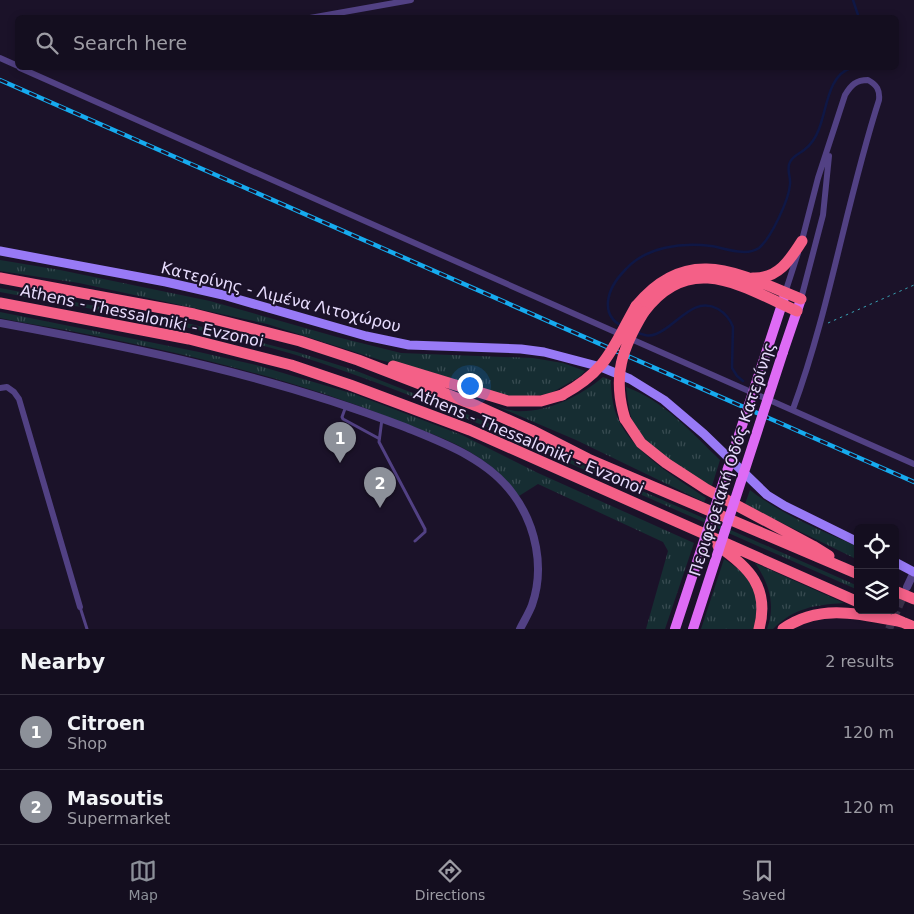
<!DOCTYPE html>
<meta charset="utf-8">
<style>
body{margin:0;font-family:"DejaVu Sans",sans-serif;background:#211c2c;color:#f1f3f6}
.controls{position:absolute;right:15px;bottom:15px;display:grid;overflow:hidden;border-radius:8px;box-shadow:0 2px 8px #0003}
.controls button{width:45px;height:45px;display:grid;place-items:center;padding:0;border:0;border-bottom:1px solid #332e3d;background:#140e1f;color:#f1f3f6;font:25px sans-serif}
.you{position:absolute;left:469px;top:385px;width:18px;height:18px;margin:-12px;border:4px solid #fff;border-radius:50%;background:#1a73e8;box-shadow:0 0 0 8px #1a73e833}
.badge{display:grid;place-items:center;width:32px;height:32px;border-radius:50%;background:#8c9099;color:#fff;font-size:16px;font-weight:700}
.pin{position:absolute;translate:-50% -41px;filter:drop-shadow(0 1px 2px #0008)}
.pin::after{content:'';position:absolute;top:26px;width:18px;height:15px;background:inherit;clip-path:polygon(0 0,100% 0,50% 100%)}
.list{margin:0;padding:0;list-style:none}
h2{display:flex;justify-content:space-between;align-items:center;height:65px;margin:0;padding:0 20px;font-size:21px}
h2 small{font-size:16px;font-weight:400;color:#9d9ca4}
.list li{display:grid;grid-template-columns:32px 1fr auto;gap:15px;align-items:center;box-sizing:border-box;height:75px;padding:0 20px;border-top:1px solid #332e3d}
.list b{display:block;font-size:19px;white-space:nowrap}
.list p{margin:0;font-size:16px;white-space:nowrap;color:#9d9ca4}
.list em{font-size:16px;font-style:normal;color:#9d9ca4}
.icon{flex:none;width:28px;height:28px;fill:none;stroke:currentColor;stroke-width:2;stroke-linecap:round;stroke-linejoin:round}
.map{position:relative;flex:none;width:914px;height:629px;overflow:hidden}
.search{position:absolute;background:#140e1f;box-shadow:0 2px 8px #0003;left:15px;right:15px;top:15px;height:55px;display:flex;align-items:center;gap:12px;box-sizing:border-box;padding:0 18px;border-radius:8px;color:#9d9ca4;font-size:19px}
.sheet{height:215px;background:#140e1f}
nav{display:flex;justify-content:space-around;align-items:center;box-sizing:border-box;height:70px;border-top:1px solid #332e3d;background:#140e1f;font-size:14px;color:#9d9ca4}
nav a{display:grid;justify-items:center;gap:2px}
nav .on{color:#8c9099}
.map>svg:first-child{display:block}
</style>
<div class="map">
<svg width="914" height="629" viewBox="0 0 914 629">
<defs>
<pattern id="grass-tufts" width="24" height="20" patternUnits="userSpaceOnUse" patternTransform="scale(1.25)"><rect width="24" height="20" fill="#162d32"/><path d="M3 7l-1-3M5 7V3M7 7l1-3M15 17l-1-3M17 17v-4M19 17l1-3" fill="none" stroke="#384b51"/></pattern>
</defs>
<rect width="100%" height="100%" fill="#1b1229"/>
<!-- grass -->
<path fill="url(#grass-tufts)" d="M0,260L60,270L210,301L337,337L401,353L533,358L563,363L585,371L579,377L551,393L530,397L504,396L431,372L380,360L267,324L79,283L0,271Z
M0,288L191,324L297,352L354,370L474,417L858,586V590C767,550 676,510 585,470C490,428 395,386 296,355C199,326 99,311 0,292Z
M0,312L199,352L256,365L354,394L462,435L538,473L694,543L665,629H646L668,551L663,542L538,484L519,496C508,481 494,467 478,457C451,439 418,429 388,417C291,379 188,354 86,334C57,328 28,324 0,318Z
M603,377L611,380C611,391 612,401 615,411C627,450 675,477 706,498L704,502L576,440L496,406C502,408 509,410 515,411C547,413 579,397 603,377Z
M626,387C663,400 692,433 720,460L711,489C689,474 645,449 634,425C629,414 628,400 626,387Z
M750,490C782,515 821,530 858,547V560C821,541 782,524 745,504Z
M724,559C741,570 757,583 758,605C758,613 755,621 754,629H701Z
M755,563L844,603C814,605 794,608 773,629H767C776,605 769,583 755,563Z"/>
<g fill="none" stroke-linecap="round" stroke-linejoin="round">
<!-- stream -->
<path stroke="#0f1745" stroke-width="2.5" d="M853,0L859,18
M622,326C612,321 607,314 608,302C609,288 617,278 626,269C646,247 682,242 711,246C725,248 746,257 759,248C771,238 789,200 790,184C791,177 786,169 790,162C793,156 799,154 804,150C811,145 816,137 819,129C827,109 828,75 851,68
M636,332C643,335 649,337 656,334C676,327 693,295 718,309C725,313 730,319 733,327L732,368L737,376L743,381"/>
<!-- tertiary-tunnel -->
<path stroke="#3a3049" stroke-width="8" stroke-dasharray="8 4" stroke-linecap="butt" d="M889,629L905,592"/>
<!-- path -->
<path stroke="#39a1b3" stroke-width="1" stroke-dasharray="2.5 4" stroke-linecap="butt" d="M828,323L914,285"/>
<!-- service -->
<path stroke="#524184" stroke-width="3" d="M346,406L342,417L343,419L378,438
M382,419L379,442L425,529V532L415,541
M80,607L87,629"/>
<!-- minor -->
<path stroke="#524184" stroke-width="6" d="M310,18L411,0
M0,58L18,66
M20,68C317,201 616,332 914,464
M785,293L798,253
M801,299L823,215L829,156
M0,388L7,387L14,392L19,399L80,607
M793,409C830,309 846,202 879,100C880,90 877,85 868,80C856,80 851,85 845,95L818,178L801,244"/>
<!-- tertiary -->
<path stroke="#524184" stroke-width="8" d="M0,323C136,348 273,376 402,426C441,442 487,458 513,494C536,525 545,568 532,605C529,613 524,621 520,629
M907,587L914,572"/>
<!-- secondary -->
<path stroke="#987af6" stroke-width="9" d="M0,251L166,282L223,295L366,336L409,345L521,349L544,352L601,367L630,379L664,400L704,434L767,495L785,506L858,542
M895,562L914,572"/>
<!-- primary -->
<path stroke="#de6bf5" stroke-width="10" d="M768,347L784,298
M783,352L801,299
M675,629L696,565"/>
<!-- motorway -->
<path stroke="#f46087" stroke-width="11" d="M0,278L194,314L300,341L358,360L477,406L531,430L588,459L858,574
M753,278C778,279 790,260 802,241
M0,303L189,339L291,365L350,385L470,430L858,602
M636,306C688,243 739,274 801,299
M644,312C690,250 743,287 797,311
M393,366L508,401H541L562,395
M625,419L641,443L666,463L706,489L813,546L829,556
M718,546C749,567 770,588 759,629
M895,591L914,599
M895,619L914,627
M783,629C819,603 861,614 902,622"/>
<!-- rail casing -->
<g stroke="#16abef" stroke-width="4.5">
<path id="rail" d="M0,80L914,482"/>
</g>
<!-- rail -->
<use href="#rail" stroke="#1b1229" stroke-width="2.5" stroke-dasharray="8" stroke-linecap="butt"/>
<!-- primary-bridge -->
<path stroke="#de6bf5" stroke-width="10" d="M696,565L768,347
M693,629L783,352"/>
<!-- motorway-bridge -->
<path stroke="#f46087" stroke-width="11" d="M562,395C608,370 612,348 636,306
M625,419C612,377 622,348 644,312"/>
</g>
<g text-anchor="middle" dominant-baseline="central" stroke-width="4" stroke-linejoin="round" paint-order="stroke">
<!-- street labels -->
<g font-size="16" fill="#e7dcfd" stroke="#1b1229">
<text transform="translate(281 297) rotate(14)">Κατερίνης - Λιμένα Λιτοχώρου</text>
<text transform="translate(142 316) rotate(12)">Athens - Thessaloniki - Evzonoi</text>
<text transform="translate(529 441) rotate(23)">Athens - Thessaloniki - Evzonoi</text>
<text transform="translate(732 459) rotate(-72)">Περιφερειακή Οδός Κατερίνης</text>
</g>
</g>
</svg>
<div class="controls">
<button><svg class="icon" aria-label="locate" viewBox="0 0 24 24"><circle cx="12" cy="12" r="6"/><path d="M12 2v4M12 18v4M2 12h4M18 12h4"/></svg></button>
<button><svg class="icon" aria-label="layers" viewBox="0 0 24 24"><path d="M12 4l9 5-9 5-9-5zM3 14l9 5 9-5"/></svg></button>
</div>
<div class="you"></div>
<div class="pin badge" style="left:340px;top:463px">1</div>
<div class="pin badge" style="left:380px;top:508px">2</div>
<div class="search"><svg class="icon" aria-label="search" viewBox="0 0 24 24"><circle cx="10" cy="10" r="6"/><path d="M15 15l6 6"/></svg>Search here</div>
</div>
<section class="sheet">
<h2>Nearby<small>2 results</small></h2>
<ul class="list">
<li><span class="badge">1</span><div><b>Citroen</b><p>Shop</p></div><em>120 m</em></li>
<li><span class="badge">2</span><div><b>Masoutis</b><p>Supermarket</p></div><em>120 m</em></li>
</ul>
</section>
<nav>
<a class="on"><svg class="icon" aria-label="map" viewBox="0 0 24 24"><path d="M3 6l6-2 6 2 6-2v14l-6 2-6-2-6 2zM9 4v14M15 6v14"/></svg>Map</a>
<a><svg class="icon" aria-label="directions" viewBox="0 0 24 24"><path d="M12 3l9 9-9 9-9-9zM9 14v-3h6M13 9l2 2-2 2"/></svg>Directions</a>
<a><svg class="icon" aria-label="saved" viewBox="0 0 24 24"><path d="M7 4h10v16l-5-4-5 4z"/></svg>Saved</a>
</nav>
